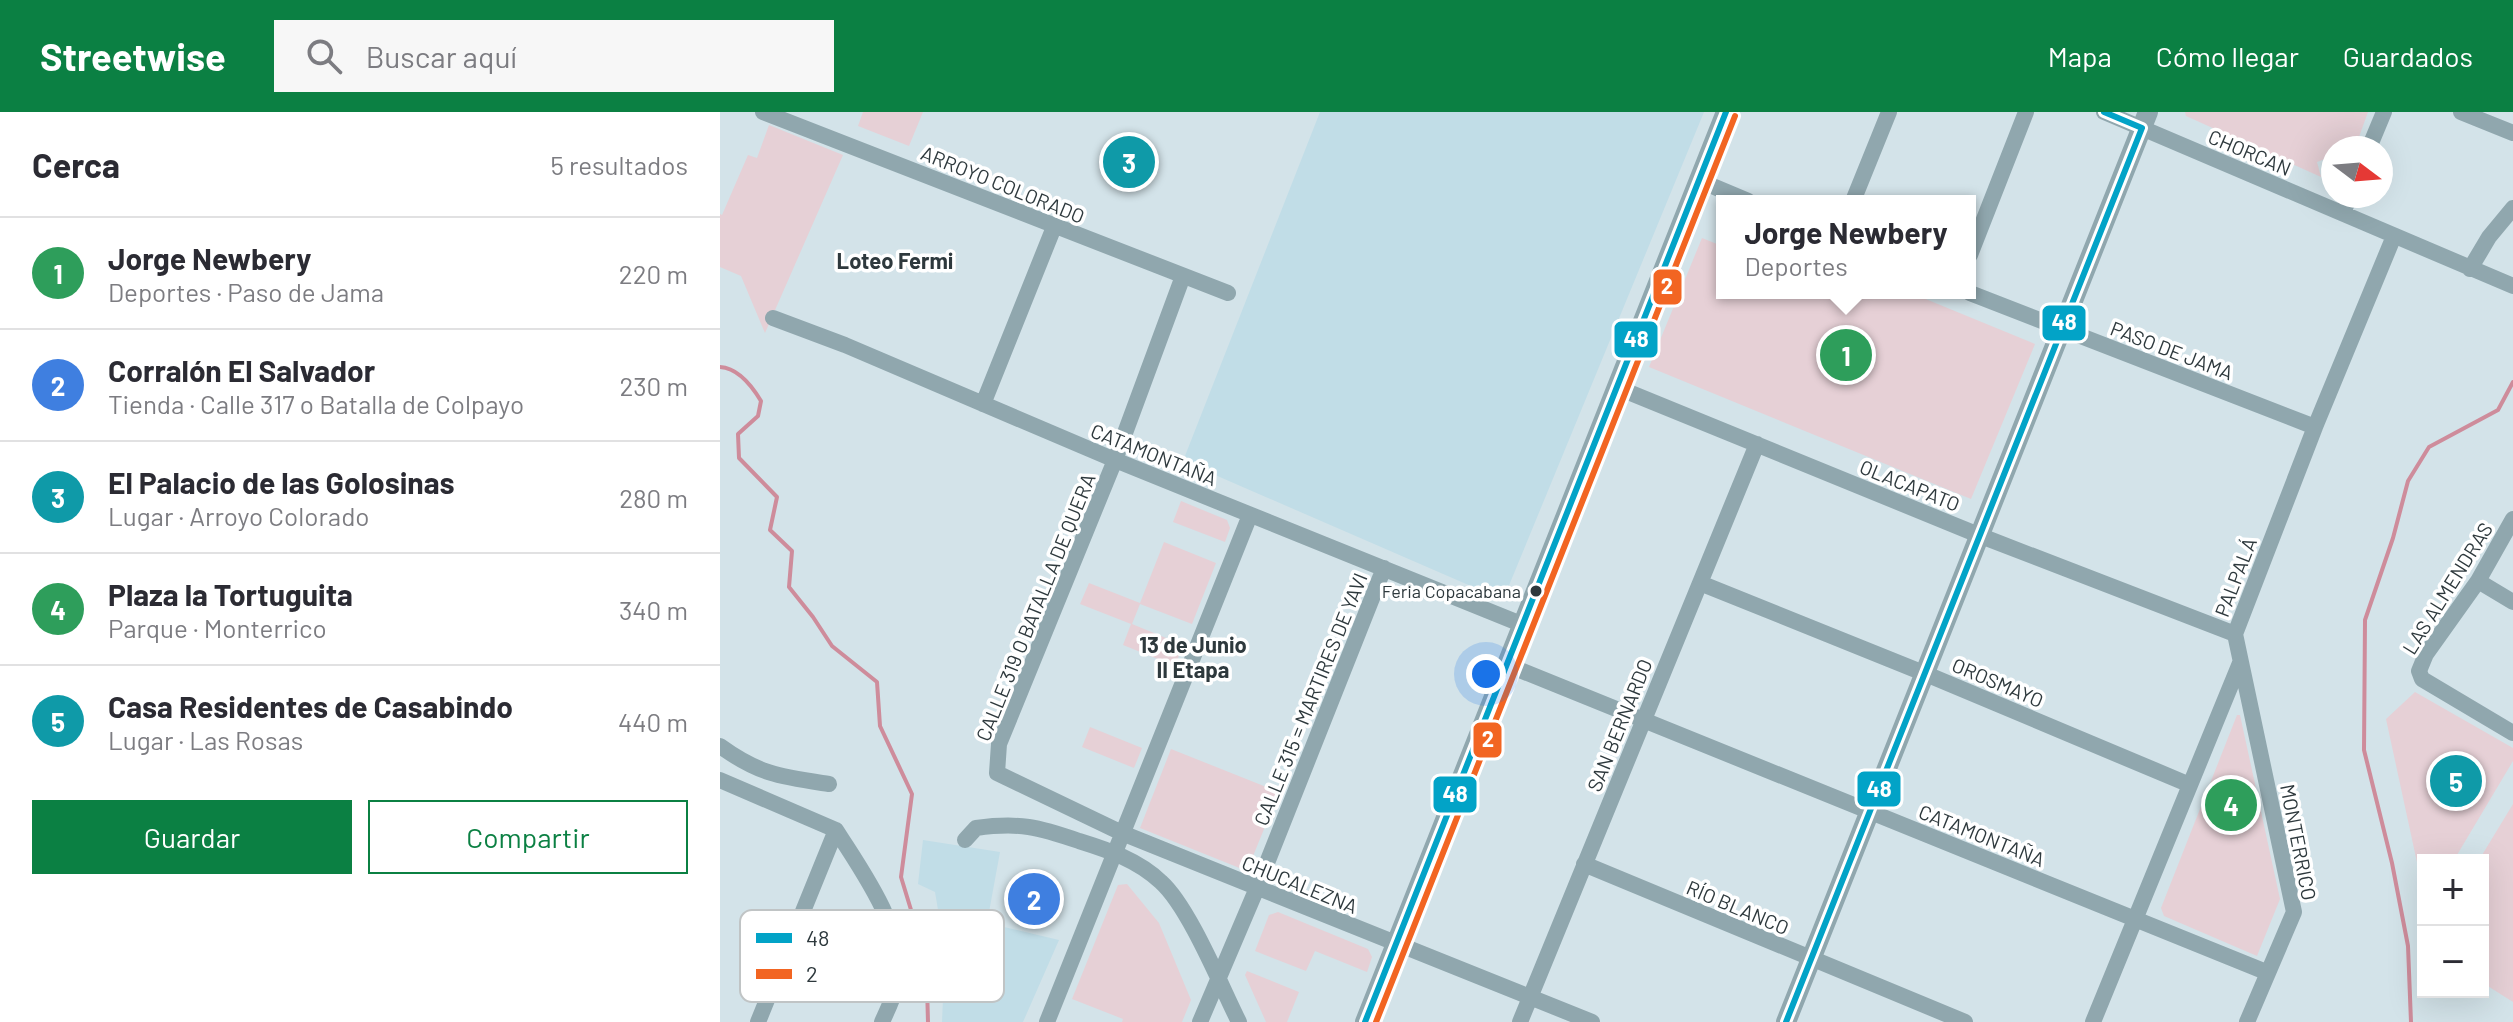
<!DOCTYPE html>
<html lang="es">
<meta charset="utf-8">
<style>
body{margin:0;font-family:Barlow,sans-serif;background:#f7f7f7;color:#2b2b33}
.controls{position:absolute;right:24px;bottom:24px;display:grid;overflow:hidden;border-radius:0px;box-shadow:0 8px 32px #0002}
.controls button{width:72px;height:72px;display:grid;place-items:center;padding:0;border:0;border-bottom:2px solid #e1e1e2;background:#fff;color:#2b2b33;font:40px sans-serif}
.compass{position:absolute;left:1601px;top:24px;width:72px;height:72px;border-radius:50%;background:#fff;box-shadow:0 8px 32px #0002;rotate:106deg}
.you{position:absolute;left:766px;top:562px;width:28px;height:28px;margin:-20px;border:6px solid #fff;border-radius:50%;background:#1a73e8;box-shadow:0 0 0 12px #1a73e833}
.badge{display:grid;place-items:center;width:52px;height:52px;border-radius:50%;background:#0b8043;color:#fff;font-size:26px;font-weight:700}
.pin{position:absolute;translate:-50% -50%;border:4px solid #fff;box-shadow:0 2px 8px #0006}
.popup{position:absolute;left:996px;top:83px;width:260px;height:104px;box-sizing:border-box;display:grid;place-content:center;border-radius:0px;background:#fff;filter:drop-shadow(0 2px 6px #0005);font-size:26px;white-space:nowrap;color:#7c7c81}
.popup b{font-size:30px;color:#2b2b33}
.popup::after{content:'';position:absolute;left:50%;top:100%;margin-left:-16px;border:16px solid transparent;border-top-color:#fff}
.list{margin:0;padding:0;list-style:none}
h2{display:flex;justify-content:space-between;align-items:center;height:104px;margin:0;padding:0 32px;font-size:34px}
h2 small{font-size:26px;font-weight:400;color:#7c7c81}
.list li{display:grid;grid-template-columns:52px 1fr auto;gap:24px;align-items:center;box-sizing:border-box;height:112px;padding:0 32px;border-top:2px solid #e1e1e2}
.list b{display:block;font-size:30px;white-space:nowrap}
.list p{margin:0;font-size:26px;white-space:nowrap;color:#7c7c81}
.list em{font-size:26px;font-style:normal;color:#7c7c81}
.actions{display:flex;gap:16px;padding:24px 32px}
.actions a{flex:1;padding:18px 0;border:2px solid #0b8043;border-radius:0px;text-align:center;font-size:28px;color:#0b8043}
.actions .main{background:#0b8043;color:#fff}
.icon{flex:none;width:44px;height:44px;fill:none;stroke:currentColor;stroke-width:2;stroke-linecap:round;stroke-linejoin:round}
.map{position:relative;flex:none;width:1793px;height:910px;overflow:hidden}
header{display:flex;align-items:center;gap:48px;box-sizing:border-box;height:112px;padding:0 40px;background:#0b8043;color:#fff}
header strong{font-size:38px}
nav{display:flex;gap:44px;margin-inline-start:auto;font-size:28px}
.search{width:560px;height:72px;background:#f7f7f7;display:flex;align-items:center;gap:20px;box-sizing:border-box;padding:0 28px;border-radius:0px;color:#7c7c81;font-size:30px}
main{display:flex}
aside{flex:1;background:#fff}
.map>svg:first-child{display:block}
</style>
<header>
<strong>Streetwise</strong>
<div class="search"><svg class="icon" aria-label="search" viewBox="0 0 24 24"><circle cx="10" cy="10" r="6"/><path d="M15 15l6 6"/></svg>Buscar aquí</div>
<nav><a>Mapa</a><a>Cómo llegar</a><a>Guardados</a></nav>
</header>
<main>
<aside>
<h2>Cerca<small>5 resultados</small></h2>
<ul class="list">
<li><span class="badge" style="background:#2e9e5b">1</span><div><b>Jorge Newbery</b><p>Deportes · Paso de Jama</p></div><em>220 m</em></li>
<li><span class="badge" style="background:#3f7fe0">2</span><div><b>Corralón El Salvador</b><p>Tienda · Calle 317 o Batalla de Colpayo</p></div><em>230 m</em></li>
<li><span class="badge" style="background:#0f9aa8">3</span><div><b>El Palacio de las Golosinas</b><p>Lugar · Arroyo Colorado</p></div><em>280 m</em></li>
<li><span class="badge" style="background:#2e9e5b">4</span><div><b>Plaza la Tortuguita</b><p>Parque · Monterrico</p></div><em>340 m</em></li>
<li><span class="badge" style="background:#0f9aa8">5</span><div><b>Casa Residentes de Casabindo</b><p>Lugar · Las Rosas</p></div><em>440 m</em></li>
</ul>
<div class="actions"><a class="main">Guardar</a><a>Compartir</a></div>
</aside>
<div class="map">
<svg width="1793" height="910" viewBox="0 0 1793 910">
<rect width="100%" height="100%" fill="#d3e3e9"/>
<!-- built -->
<path fill="#c1dde7" d="M600,0H984L783,488L463,349Z
M203,728L280,740L267,811L339,828L303,910H222L225,839L215,780L198,772Z"/>
<!-- green -->
<path fill="#e6d0d6" d="M143,0H203L189,34L138,14Z
M1465,0H1648L1635,36H1613V44L1597,50L1601,65L1466,4Z
M49,13L123,43L45,221L21,164L0,155V102L2,103L28,43L37,46Z
M982,126L1002,134V181H1191L1315,232L1251,387L929,255Z
M461,389L507,408L510,416L505,430L453,410Z
M444,430L496,451L472,512L420,492L412,512L463,533L455,554L403,533L411,512L360,492L369,471L420,491Z
M1695,580L1793,636V649L1734,748H1703V778L1666,607Z
M1517,603H1520L1560,787L1537,844L1444,804L1441,796Z
M370,615L422,636L414,656L362,635Z
M451,637L559,680L527,759L420,716Z
M1793,692V890L1763,871V748H1759Z
M407,772L439,811L471,888L462,910H402L403,907L352,887L398,773Z
M558,800L648,837L652,845L647,860L595,839L586,859L535,839L549,803Z
M142,806C157,816 171,836 169,855L129,839Z
M527,859L579,880L567,910H546L525,863Z"/>
<g fill="none" stroke-linecap="round" stroke-linejoin="round">
<!-- stream -->
<path stroke="#ce8c9b" stroke-width="4" d="M0,255C18,256 32,274 41,289L38,304L18,322L19,346L57,385L50,418L72,439L69,475L93,505L112,534L157,570L160,614L192,682L181,765L202,834L207,874L208,910
M1691,910L1688,834L1672,751L1644,638L1645,508L1673,426L1688,369L1709,335L1778,298L1793,270"/>
<!-- minor -->
<path stroke="#90a7ae" stroke-width="16" d="M43,0L508,181
M1384,0L1793,174
M1741,0L1793,21
M1649,36L1664,0
M978,68L1028,89
M1133,89L1169,0
M1623,101L1630,84
M1250,143L1306,0
M1750,157L1769,125L1793,96
M463,164L395,348L279,632L277,661L402,721L872,910
M1250,181L1595,315
M53,206L125,233L395,348L801,512
M896,275L1261,424L1515,522
M263,292L334,115
M1793,407L1758,469L1706,542L1699,559L1702,567L1793,621
M1758,469L1793,490
M980,471L1206,562L1470,673
M785,552L1546,860
M0,634C40,663 62,665 109,672
M0,668L116,718
M116,718C143,761 189,822 176,875C173,887 167,899 162,910
M245,728L256,716C300,710 318,715 359,729C388,738 418,748 441,770C469,795 501,874 519,910
M864,752L1245,910
M38,910L116,718
M327,910L530,403
M480,910L537,776L664,456
M800,910L1037,332
M1373,910L1520,551
M1527,910L1574,800L1515,522L1595,315L1674,124"/>
<!-- tertiary -->
<path stroke="#90a7ae" stroke-width="20" d="M645,910L1006,0
M1066,910L1428,0"/>
<!-- bus-1 casing -->
<g stroke="#fff" stroke-width="12">
<path id="bus-1" d="M645,910L1006,0
M1066,910L1422,16L1384,0"/>
</g>
<!-- bus-2 casing -->
<g stroke="#fff" stroke-width="12">
<path id="bus-2" d="M656,910L1015,4"/>
</g>
<!-- bus-1 -->
<use href="#bus-1" stroke="#02a3c7" stroke-width="6"/>
<!-- bus-2 -->
<use href="#bus-2" stroke="#f26522" stroke-width="6"/>
</g>
<!-- markers -->
<circle fill="#2e393d" stroke="#fff" stroke-width="3" cx="816" cy="479" r="7"/>
<g text-anchor="middle" dominant-baseline="central" stroke-width="7" stroke-linejoin="round" paint-order="stroke">
<!-- bus labels -->
<g font-size="18" fill="#2e393d" stroke="#fff" text-anchor="end">
<text x="801" y="479">Feria Copacabana</text>
</g>
<!-- street labels -->
<g font-size="20" fill="#2e393d" stroke="#fff">
<text transform="translate(1530 40) rotate(23)">CHORCAN</text>
<text transform="translate(283 72) rotate(22)">ARROYO COLORADO</text>
<text transform="translate(1452 238) rotate(21)">PASO DE JAMA</text>
<text transform="translate(434 342) rotate(22)">CATAMONTAÑA</text>
<text transform="translate(1190 373) rotate(22)">OLACAPATO</text>
<text transform="translate(1515 465) rotate(-69)">PALPALÁ</text>
<text transform="translate(1727 476) rotate(-58)">LAS ALMENDRAS</text>
<text transform="translate(315 495) rotate(-68)">CALLE 319 O BATALLA DE QUERA</text>
<text transform="translate(1278 570) rotate(23)">OROSMAYO</text>
<text transform="translate(590 587) rotate(-68)">CALLE 315 = MARTIRES DE YAVI</text>
<text transform="translate(899 613) rotate(-68)">SAN BERNARDO</text>
<text transform="translate(1262 723) rotate(22)">CATAMONTAÑA</text>
<text transform="translate(1579 730) rotate(79)">MONTERRICO</text>
<text transform="translate(580 772) rotate(22)">CHUCALEZNA</text>
<text transform="translate(1018 795) rotate(23)">RÍO BLANCO</text>
</g>
<!-- neighbourhood labels -->
<g font-size="22" font-weight="bold" fill="#2e393d" stroke="#fff">
<text x="175" y="148">Loteo Fermi</text>
<text x="473" y="532">13 de Junio<tspan x="473" dy="25">II Etapa</tspan></text>
</g>
</g>
<!-- legend -->
<rect x="20" y="798" width="264" height="92" rx="12" fill="#fff" stroke="#c0c4c5" stroke-width="2"/>
<rect x="36" y="821" width="36" height="10" fill="#02a3c7"/>
<rect x="36" y="857" width="36" height="10" fill="#f26522"/>
<g font-size="22" fill="#2e393d">
<text x="86" y="834">48</text>
<text x="86" y="870">2</text>
</g>
<g stroke="#fff" stroke-width="3">
<rect x="932" y="156" width="31" height="38" rx="8" fill="#f26522"/>
<rect x="1321" y="192" width="46" height="38" rx="8" fill="#02a3c7"/>
<rect x="893" y="208" width="46" height="39" rx="8" fill="#02a3c7"/>
<rect x="752" y="609" width="31" height="38" rx="8" fill="#f26522"/>
<rect x="1136" y="658" width="46" height="38" rx="8" fill="#02a3c7"/>
<rect x="712" y="663" width="46" height="39" rx="8" fill="#02a3c7"/>
</g>
<g font-size="22" text-anchor="middle" font-weight="bold" fill="#fff">
<text x="947" y="182">2</text>
<text x="1344" y="218">48</text>
<text x="916" y="235">48</text>
<text x="768" y="635">2</text>
<text x="1159" y="685">48</text>
<text x="735" y="690">48</text>
</g>
</svg>
<div class="controls">
<button>+</button>
<button>−</button>
</div>
<svg class="compass" viewBox="-18 -18 36 36"><path d="M0-13l5 13h-10z" fill="#e53935"/><path d="M0 13l5-13h-10z" fill="#7c7c81"/></svg>
<div class="you"></div>
<div class="pin badge" style="left:1126px;top:243px;background:#2e9e5b">1</div>
<div class="popup"><b>Jorge Newbery</b>Deportes</div>
<div class="pin badge" style="left:314px;top:787px;background:#3f7fe0">2</div>
<div class="pin badge" style="left:409px;top:50px;background:#0f9aa8">3</div>
<div class="pin badge" style="left:1511px;top:693px;background:#2e9e5b">4</div>
<div class="pin badge" style="left:1736px;top:669px;background:#0f9aa8">5</div>
</div>
</main>
